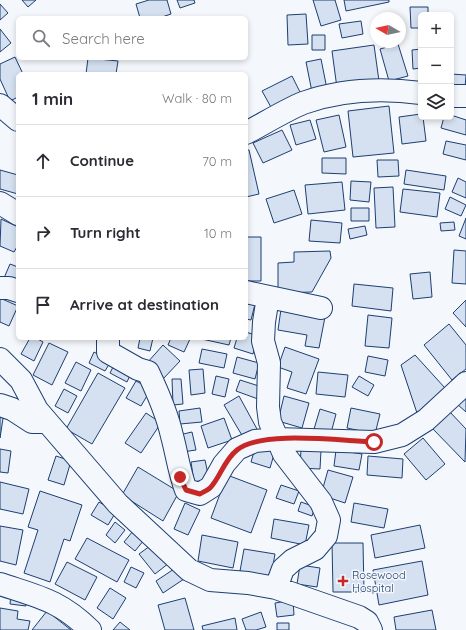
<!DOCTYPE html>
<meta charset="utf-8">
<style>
body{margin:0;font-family:Quicksand,sans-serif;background:#f7f7f7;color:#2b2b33}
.controls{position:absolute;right:12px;top:12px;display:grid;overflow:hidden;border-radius:6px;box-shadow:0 2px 6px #0003}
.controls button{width:36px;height:36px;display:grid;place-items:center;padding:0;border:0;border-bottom:1px solid #e1e1e2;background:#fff;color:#2b2b33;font:20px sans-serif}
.compass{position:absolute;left:370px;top:12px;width:36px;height:36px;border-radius:50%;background:#fff;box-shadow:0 2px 6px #0003;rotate:279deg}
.stop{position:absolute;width:12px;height:12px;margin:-9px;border:3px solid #c62828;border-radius:50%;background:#fff}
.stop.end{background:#c62828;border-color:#fff;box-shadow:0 1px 4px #0008}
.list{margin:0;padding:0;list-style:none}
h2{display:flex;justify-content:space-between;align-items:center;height:52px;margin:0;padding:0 16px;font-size:17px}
h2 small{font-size:13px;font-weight:400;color:#7c7c81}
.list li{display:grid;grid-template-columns:26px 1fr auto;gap:12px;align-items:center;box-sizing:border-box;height:72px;padding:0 16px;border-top:1px solid #e1e1e2}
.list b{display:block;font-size:15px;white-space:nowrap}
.list em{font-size:13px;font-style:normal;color:#7c7c81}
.icon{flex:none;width:22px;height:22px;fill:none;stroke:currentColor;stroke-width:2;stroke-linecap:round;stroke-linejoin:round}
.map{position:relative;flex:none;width:466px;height:630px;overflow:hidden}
.search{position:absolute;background:#fff;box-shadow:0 2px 6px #0003;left:16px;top:16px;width:232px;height:44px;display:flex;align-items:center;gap:10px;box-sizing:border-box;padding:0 14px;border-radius:6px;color:#7c7c81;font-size:15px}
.panel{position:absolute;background:#fff;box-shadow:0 2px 6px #0003;left:16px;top:72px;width:232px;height:268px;border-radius:6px}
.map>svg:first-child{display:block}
</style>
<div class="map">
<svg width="466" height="630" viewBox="0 0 466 630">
<rect width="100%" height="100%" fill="#f4f7fb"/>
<!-- building -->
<path fill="#d5e0f0" stroke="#1d3f73" d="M22,0H36L28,7Z
M149,0H167L171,14L159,18H140L136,4Z
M177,0H194L195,3L180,8Z
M313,0H335L341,20L321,26Z
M344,0H389V2L346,11Z
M0,4L8,13L0,20Z
M410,7H428V15H421V28H411Z
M306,14L308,44L288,45L287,15Z
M361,21L363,34L342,38L339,24Z
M0,29L11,43L0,52Z
M312,35H325V50H312Z
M398,44L408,76L389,81L380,49Z
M374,45L379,81L337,88L332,51Z
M421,49V68L413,69L412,50Z
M15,57L23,74H18V97L10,101L0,79V64Z
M88,58L118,61L116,74H86Z
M321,59L327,89L312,92L306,62Z
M451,74L466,75L465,88L451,87Z
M292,76L301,94L272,109L262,91Z
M389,106L394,153L353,157L348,111Z
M421,114V117H423L426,141L402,144L399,117Z
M339,115L346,147L324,152L316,120Z
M451,115L466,120V135L441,128L444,117H451Z
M310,120L316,139L296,145L290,125Z
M282,130L292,150L263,163L253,143Z
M446,141L466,145V160L443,154Z
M246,150H249L259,194L246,197Z
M322,158H346V174L322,173Z
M377,160H398L399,176L378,177Z
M0,170L18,175V194L0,189Z
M406,170L446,176L444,190L404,184Z
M458,178L466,182V198L452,192Z
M351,181L371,182L369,202L350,200Z
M342,182L345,210L308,214L305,185Z
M393,187L395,227L376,228L374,188Z
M403,189L440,193L437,217L400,212Z
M294,190L302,214L274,223L266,199Z
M450,197L466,205L461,216L445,209Z
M351,208H369V221H351Z
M466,218V239L459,236Z
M1,219L18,227V245L14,252L0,246Z
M311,220L342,223L340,243L309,241Z
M454,222L455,230L441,231L440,223Z
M365,226L367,235L350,239L348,229Z
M246,237H261V281H246Z
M454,250L466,251V284L452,283Z
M330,251L331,258L312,292L278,293V263L294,262V252Z
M10,264L18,267V284L4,278Z
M430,272L432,297L413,299L410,274Z
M354,284L393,288L391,311L352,306Z
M246,297L256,300L251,320L246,319Z
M0,298L18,306L9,326L0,322Z
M466,300V327L453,313Z
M281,309L325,317L319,348L305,346L307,335L278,330Z
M368,315L392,318L389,348L365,346Z
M449,324L466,345V369L452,380L424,345Z
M246,332L258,336L253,354L234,348L237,338H246Z
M30,338H36L43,342L34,361L21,354Z
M140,338H153L150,351L138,348Z
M171,338L190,339L184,352L168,345Z
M197,338H231L229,345Z
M49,343L68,352L52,385L33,375Z
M163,345L180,361L163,379L147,363Z
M285,347L319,359L306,394L287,388L292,372L278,367Z
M202,349L227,354L224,368L199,363Z
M94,352L111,361L105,371L89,363Z
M415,355L445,388L417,413L401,365Z
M368,356L388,360L385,376L365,372Z
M237,357L259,363L255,379L233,373Z
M76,362L91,370L81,391L65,383Z
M115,363L132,371L127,382L110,373Z
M203,369L205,393L191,395L189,370Z
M318,372L348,375L345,397L316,394Z
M98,373L125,388L92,444L66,429Z
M216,376L229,379L225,397L212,394Z
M359,376L374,385L368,396L352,387Z
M172,379H181L183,404L173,405Z
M240,380L262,387L258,399L236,391Z
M136,381L151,389L141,406L126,398Z
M64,389L77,396L68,413L55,406Z
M466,394V412L457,404Z
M239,396L257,429L243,437L224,405Z
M284,396L309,403L302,428L278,421Z
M200,408L202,422L180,424L179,411Z
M351,408L380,414L375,434L347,428Z
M320,409L336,414L331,433L314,429Z
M449,411L466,429L465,462L432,428Z
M0,412H4L0,438Z
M146,413L161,423L141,453L125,443Z
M224,418L232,440L208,448L201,426Z
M192,432L196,450L182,452L179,435Z
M423,438L445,464L426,480L404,454Z
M256,445L275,451L270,468L251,462Z
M0,449L11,451L8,473L0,472Z
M301,449L321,450L320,469L300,468Z
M336,450L362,454L359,470L334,466Z
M56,456L71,461L64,485L48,480Z
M368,456L403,459L402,478L367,475Z
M205,460L209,479L194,482L191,462Z
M138,467L179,492L163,521L122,495Z
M328,470L353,477L345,503L321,495Z
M227,475L267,490L251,533L211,518Z
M0,482L29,489L23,514L0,509Z
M281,485L299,491L294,504L276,498Z
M40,491L82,505L70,541L64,539L50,582L24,573L38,530L28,527Z
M99,502L116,512L108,525L91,515Z
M301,502L315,507L312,516L298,511Z
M185,503L200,510L188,535L174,529Z
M354,503L388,509L384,528L351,522Z
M274,519L309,525L305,545L271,538Z
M115,522L125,530L115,543L106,535Z
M420,525L425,548L375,558L371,535Z
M0,526L23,530L16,565L0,561Z
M133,531L144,540L135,551L124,542Z
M202,535L238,542L233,568L198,561Z
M87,538L129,560L117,582L75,559Z
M154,543L169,563L155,574L139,554Z
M332,543H363L364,592H333Z
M244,549L275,554L271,577L240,571Z
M422,561L428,595L379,605L373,570Z
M67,562L97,577L85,600L55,584Z
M300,565L320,568L317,587L297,584Z
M131,567L144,573L136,588L124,582Z
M177,567L184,579L163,593L156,581Z
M110,588L126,598L113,619L97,608Z
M11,595L27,597L26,606L10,604Z
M185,598L194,630H165L158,605Z
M293,600L294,615L277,617L275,603Z
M0,608L18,611L17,619L30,621L28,630H0Z
M432,610L436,630H396L394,617Z
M47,611L71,630H32Z
M261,612L266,627L256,630H246L242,619Z
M235,618L237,630H203L202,626Z
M120,622L130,630H113Z
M277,623H289V630H277Z"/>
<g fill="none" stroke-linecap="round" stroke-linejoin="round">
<!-- minor casing -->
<g stroke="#1d3f73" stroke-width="24">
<path id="minor" d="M451,96H466
M0,105L18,120
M246,133C265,123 284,111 303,103C340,90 382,88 421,93
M0,203L18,214
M0,288H9L18,291
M246,292L321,308
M268,297L264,322L263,341L269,363L268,407L270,422L284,454L321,502L329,520L326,536L315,549L293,560L283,569L276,588
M108,338V352L138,369L148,372C158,393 167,413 172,436C177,454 179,472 186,490L200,494L211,487L224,464L237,449L255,441L277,439L374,442L402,435L426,420L466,383
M0,359L21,380L37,410L118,504L189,570L210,580L248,583L276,588L359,617L367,622L371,630
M0,405L12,409L32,422H47
M0,584C39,597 59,600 90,630"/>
</g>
<!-- minor -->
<use href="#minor" stroke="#f4f7fb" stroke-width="22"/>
</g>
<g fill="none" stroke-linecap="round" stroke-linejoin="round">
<!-- route -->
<path stroke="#c62828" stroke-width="5" d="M180,477L186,490L200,494C203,492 208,490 210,488C220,478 224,460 237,450C261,430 341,441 374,442"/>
</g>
<!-- markers -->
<path fill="#c62828" stroke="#f4f7fb" stroke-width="1.5" d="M341 575h4v4h4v4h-4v4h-4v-4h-4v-4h4z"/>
<g text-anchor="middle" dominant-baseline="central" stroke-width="3" stroke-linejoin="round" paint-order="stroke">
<!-- poi labels -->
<g font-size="11" fill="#1d3f73" stroke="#f4f7fb" text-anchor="start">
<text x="352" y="575">Rosewood<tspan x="352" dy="13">Hospital</tspan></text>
</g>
</g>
</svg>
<div class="controls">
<button>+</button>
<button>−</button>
<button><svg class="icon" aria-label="layers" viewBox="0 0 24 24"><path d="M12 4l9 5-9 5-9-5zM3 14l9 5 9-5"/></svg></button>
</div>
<svg class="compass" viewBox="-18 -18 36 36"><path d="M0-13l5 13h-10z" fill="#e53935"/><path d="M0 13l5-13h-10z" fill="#7c7c81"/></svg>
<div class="stop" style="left:374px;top:442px"></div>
<div class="stop end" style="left:180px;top:477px"></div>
<div class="search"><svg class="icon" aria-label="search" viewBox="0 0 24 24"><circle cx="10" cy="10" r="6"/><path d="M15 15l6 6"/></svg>Search here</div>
<section class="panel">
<h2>1 min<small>Walk · 80 m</small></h2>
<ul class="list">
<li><svg class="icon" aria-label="ahead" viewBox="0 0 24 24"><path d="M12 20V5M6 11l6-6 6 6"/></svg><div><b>Continue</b></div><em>70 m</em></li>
<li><svg class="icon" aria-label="right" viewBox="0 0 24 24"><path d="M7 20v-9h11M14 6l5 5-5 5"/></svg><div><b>Turn right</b></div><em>10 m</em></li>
<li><svg class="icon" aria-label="arrive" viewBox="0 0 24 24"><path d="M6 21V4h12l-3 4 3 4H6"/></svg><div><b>Arrive at destination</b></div></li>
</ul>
</section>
</div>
